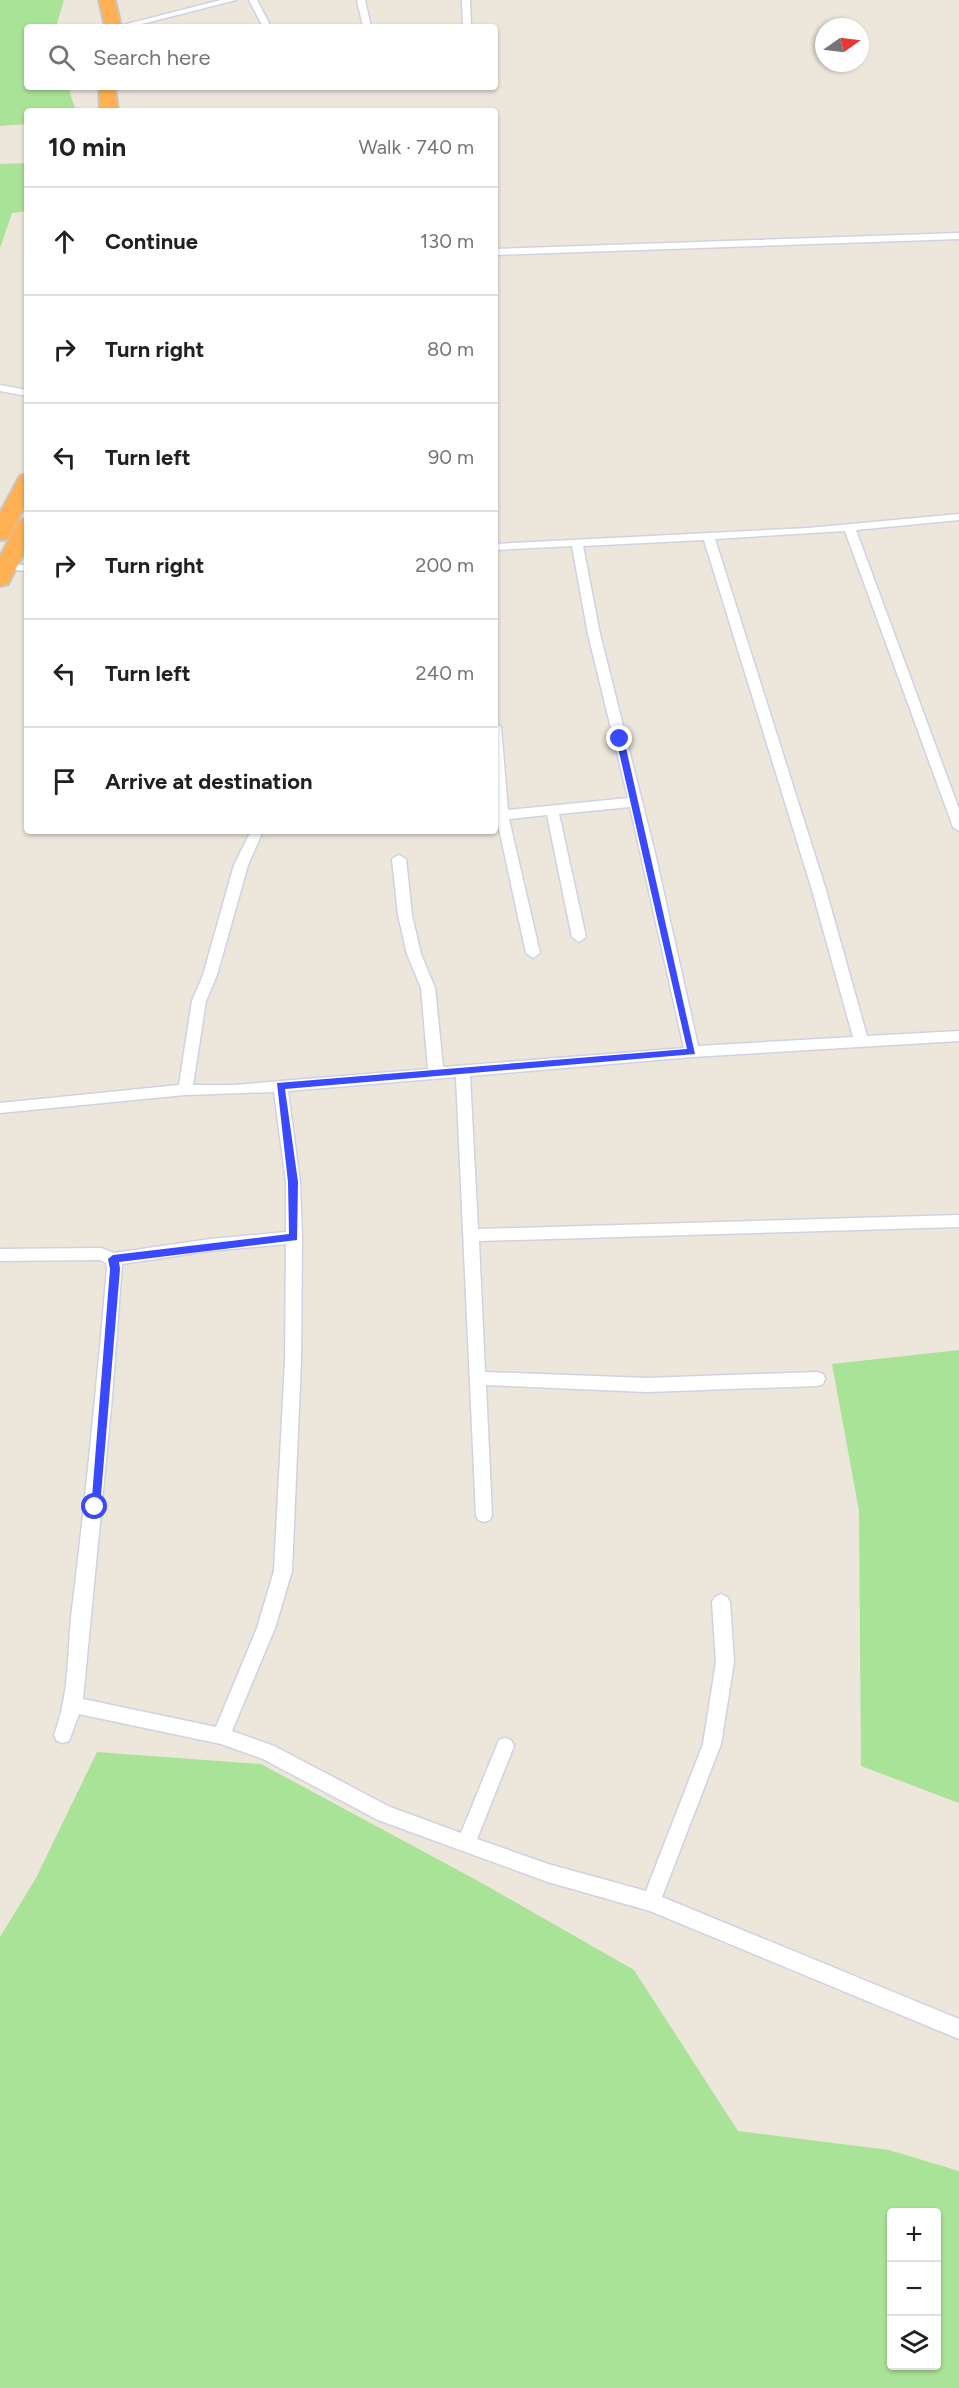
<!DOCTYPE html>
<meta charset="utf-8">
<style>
body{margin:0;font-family:Figtree,sans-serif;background:#f2f2f2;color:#202124}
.controls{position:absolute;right:18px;bottom:18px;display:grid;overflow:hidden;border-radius:6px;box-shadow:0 2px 4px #0004}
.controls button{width:54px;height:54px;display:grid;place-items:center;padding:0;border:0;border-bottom:2px solid #e0e0e0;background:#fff;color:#202124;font:30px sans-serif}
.compass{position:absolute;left:815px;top:18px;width:54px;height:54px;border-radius:50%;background:#fff;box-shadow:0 2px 4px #0004;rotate:76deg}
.stop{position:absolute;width:18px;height:18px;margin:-14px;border:4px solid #3949fb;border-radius:50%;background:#fff}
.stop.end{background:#3949fb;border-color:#fff;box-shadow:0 2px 6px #0008}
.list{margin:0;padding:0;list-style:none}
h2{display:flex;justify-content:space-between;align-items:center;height:78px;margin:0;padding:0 24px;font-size:26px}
h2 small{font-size:20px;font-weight:400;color:#757577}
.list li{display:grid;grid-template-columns:39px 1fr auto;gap:18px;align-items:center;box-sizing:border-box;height:108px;padding:0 24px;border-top:2px solid #e0e0e0}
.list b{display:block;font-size:22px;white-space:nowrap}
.list em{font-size:20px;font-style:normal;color:#757577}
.icon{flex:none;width:33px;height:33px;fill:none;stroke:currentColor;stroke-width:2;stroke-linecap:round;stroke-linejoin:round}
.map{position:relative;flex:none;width:959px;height:2388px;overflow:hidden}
.search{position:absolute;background:#fff;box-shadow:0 2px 4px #0004;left:24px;top:24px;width:474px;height:66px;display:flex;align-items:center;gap:15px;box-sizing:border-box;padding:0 21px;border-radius:6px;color:#757577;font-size:22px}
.panel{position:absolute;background:#fff;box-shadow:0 2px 4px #0004;left:24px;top:108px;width:474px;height:726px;border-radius:6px}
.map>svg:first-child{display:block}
</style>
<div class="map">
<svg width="959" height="2388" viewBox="0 0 959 2388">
<rect width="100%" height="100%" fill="#ece6db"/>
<!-- green -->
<path fill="#a9e397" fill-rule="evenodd" d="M0,0H64L56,27H27V87H68L76,111H27V124L0,126Z
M27,163V211L12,213L0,248V164Z
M959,1350V1803L861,1766L859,1511L832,1364Z
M97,1752L261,1764L480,1882L634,1970L738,2131L889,2150L959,2171V2388H0V1937L36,1878ZM936,2212V2366H892V2212Z"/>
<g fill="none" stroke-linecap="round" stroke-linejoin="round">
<!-- street casing -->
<g stroke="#d0d2e3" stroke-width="3">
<path id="street" d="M221,0H236L130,27H115Z
M249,0H257L271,27H263Z
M357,0H365L371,27H363Z
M462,0H470L471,27H463Z
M959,233V239L495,255V249Z
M0,385L27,390V396L0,391Z
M959,514V520L856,530L959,809V831L953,827L845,531L715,539L826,890L867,1036L959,1031V1041L692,1057L470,1076L478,1229L959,1215V1227L479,1241L485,1372L647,1378L817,1372L823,1374L825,1379L823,1384L817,1386L647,1392L486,1385L492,1515L490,1520L484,1522L478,1520L476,1515L456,1077L288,1091L300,1182L302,1237L301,1361L292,1571L275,1628L232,1731L274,1746L390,1807L461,1833L499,1740L505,1738L511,1740L514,1746L477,1839L548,1864L646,1891L703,1744L716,1662L712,1602L715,1597L721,1594L727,1597L730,1602L734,1662L721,1744L662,1897L959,2019V2039L650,1911L548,1882L378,1820L263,1759L221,1744L79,1714L69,1741L63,1743L57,1741L54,1735C70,1694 67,1652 72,1609C86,1496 97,1383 107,1269L106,1263L100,1260L0,1261V1249L101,1248L114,1253L210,1239L286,1232V1182L274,1092L185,1095L0,1113V1103L179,1085L192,1001L203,975L234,865L251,831H263L248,865L217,975L206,1001L193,1085H234L428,1069L421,988L407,954L398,915L392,859L399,855L406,859L412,915L421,954L435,988L443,1067L684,1048L630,807L559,814L586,937L579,942L572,937L547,815L509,819L540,953L533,958L526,953L496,815L495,723L501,727L508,810L628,798L588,634L572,546L495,550V544L808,528ZM704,540L812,890L853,1037L698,1046L655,853L600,634L583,546ZM286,1244L285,1361L274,1571L257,1628L216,1727L83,1699L112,1397L122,1264L210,1251Z
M7,564L27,565V571L3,569V565Z"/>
</g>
<!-- highway casing -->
<g stroke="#c7c7c7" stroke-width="4">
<path id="highway" d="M99,0H115L121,27H105Z
M99,87H115L118,111H100Z
M27,474V501L11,534L8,539L0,540V513L20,476Z
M27,519V547L8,584L0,586V557L19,520Z"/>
</g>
<!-- street -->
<use href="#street" fill="#fff" fill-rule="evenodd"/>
<!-- highway -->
<use href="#highway" fill="#ffb053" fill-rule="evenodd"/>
</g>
<!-- route -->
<path fill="#3949fb" d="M620,736L624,739L695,1054L285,1089L298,1182L297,1240L119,1262L120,1269L100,1507L98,1510H91L110,1269L108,1259L113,1255L289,1234L288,1182L277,1083L687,1049L616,739Z"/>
</svg>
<div class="controls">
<button>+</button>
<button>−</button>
<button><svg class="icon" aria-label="layers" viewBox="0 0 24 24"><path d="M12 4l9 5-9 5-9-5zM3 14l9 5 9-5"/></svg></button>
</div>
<svg class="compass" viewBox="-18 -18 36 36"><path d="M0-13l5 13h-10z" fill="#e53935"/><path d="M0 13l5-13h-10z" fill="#757577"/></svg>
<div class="stop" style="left:95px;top:1507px"></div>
<div class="stop end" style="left:620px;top:739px"></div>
<div class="search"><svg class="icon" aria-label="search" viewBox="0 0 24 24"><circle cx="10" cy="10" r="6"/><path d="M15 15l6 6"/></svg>Search here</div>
<section class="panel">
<h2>10 min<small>Walk · 740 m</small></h2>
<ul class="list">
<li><svg class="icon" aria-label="ahead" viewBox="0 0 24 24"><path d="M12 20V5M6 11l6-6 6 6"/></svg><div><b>Continue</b></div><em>130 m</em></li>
<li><svg class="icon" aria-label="right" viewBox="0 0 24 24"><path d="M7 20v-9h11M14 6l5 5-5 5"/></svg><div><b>Turn right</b></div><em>80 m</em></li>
<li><svg class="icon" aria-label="left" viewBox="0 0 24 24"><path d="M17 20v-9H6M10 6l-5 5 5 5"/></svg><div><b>Turn left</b></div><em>90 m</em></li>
<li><svg class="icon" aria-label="right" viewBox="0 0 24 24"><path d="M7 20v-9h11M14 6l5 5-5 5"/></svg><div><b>Turn right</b></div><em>200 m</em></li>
<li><svg class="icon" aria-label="left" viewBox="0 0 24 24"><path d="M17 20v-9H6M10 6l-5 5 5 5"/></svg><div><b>Turn left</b></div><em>240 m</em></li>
<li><svg class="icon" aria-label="arrive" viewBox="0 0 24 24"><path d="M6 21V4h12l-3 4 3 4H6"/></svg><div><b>Arrive at destination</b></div></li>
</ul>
</section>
</div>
